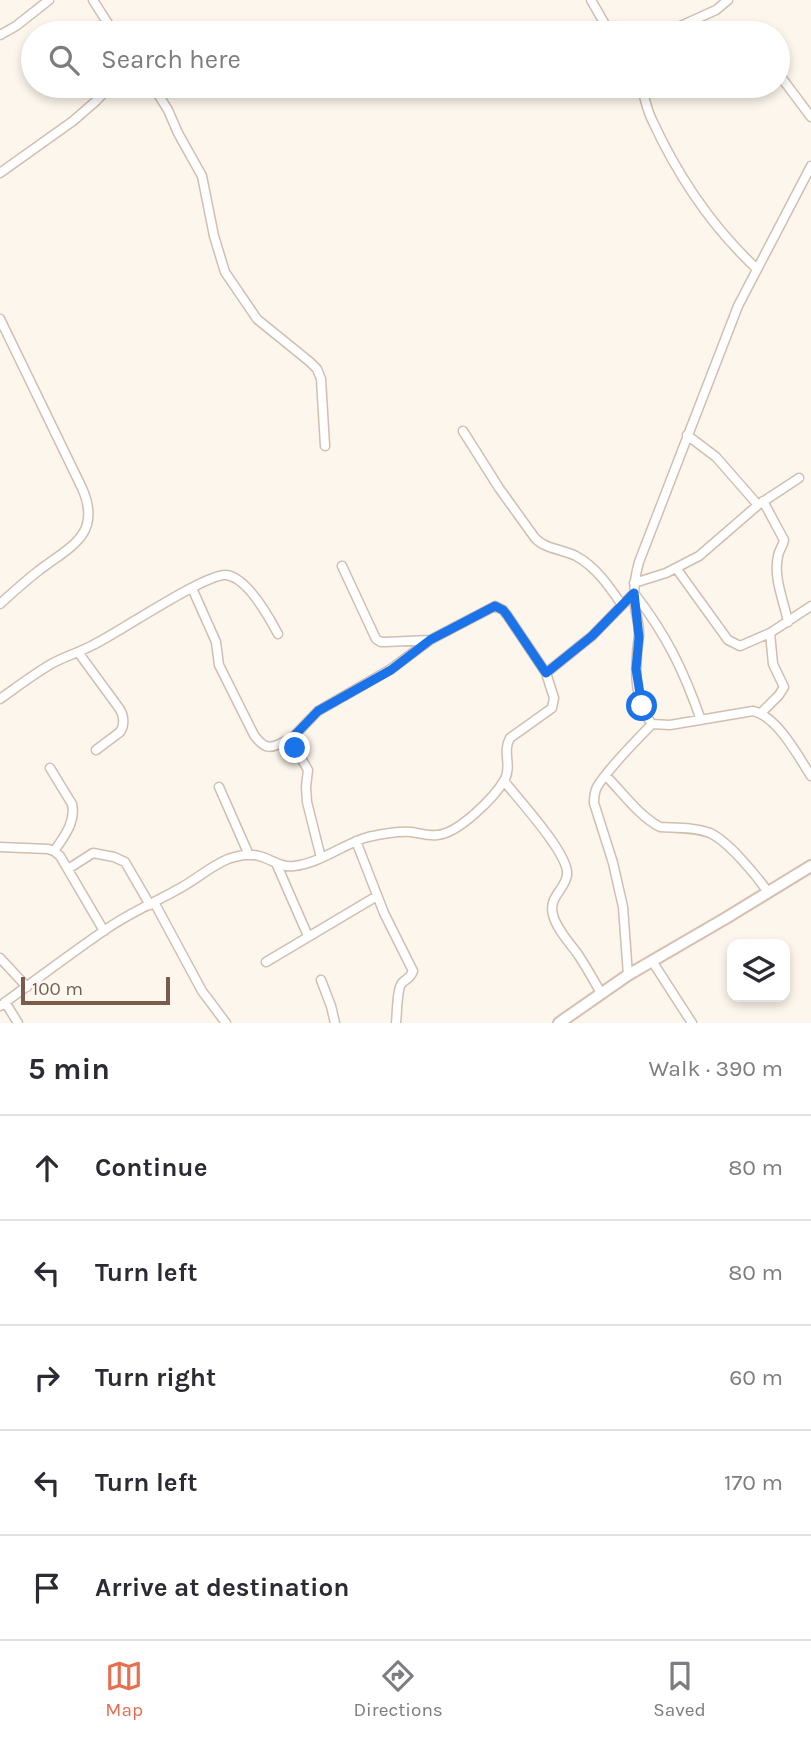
<!DOCTYPE html>
<meta charset="utf-8">
<style>
body{margin:0;font-family:Karla,sans-serif;background:#f2f2f3;color:#2b2b33}
.controls{position:absolute;right:21px;bottom:21px;display:grid;overflow:hidden;border-radius:14px;box-shadow:0 4px 10px #0003}
.controls button{width:63px;height:63px;display:grid;place-items:center;padding:0;border:0;border-bottom:2px solid #e1e1e2;background:#fff;color:#2b2b33;font:35px sans-serif}
.scale{position:absolute;left:21px;bottom:18px;width:149px;box-sizing:border-box;padding-left:7px;border:4px solid #7a5c4d;border-top:0;font-size:19px;line-height:24px;white-space:nowrap;color:#7a5c4d;-webkit-text-stroke:5px #fffaf3;paint-order:stroke}
.stop{position:absolute;width:21px;height:21px;margin:-16px;border:5px solid #1a73e8;border-radius:50%;background:#fff}
.stop.end{background:#1a73e8;border-color:#fff;box-shadow:0 2px 7px #0008}
.list{margin:0;padding:0;list-style:none}
h2{display:flex;justify-content:space-between;align-items:center;height:91px;margin:0;padding:0 28px;font-size:30px}
h2 small{font-size:23px;font-weight:400;color:#7c7c81}
.list li{display:grid;grid-template-columns:46px 1fr auto;gap:21px;align-items:center;box-sizing:border-box;height:105px;padding:0 28px;border-top:2px solid #e1e1e2}
.list b{display:block;font-size:26px;white-space:nowrap}
.list em{font-size:23px;font-style:normal;color:#7c7c81}
.icon{flex:none;width:38px;height:38px;fill:none;stroke:currentColor;stroke-width:2;stroke-linecap:round;stroke-linejoin:round}
.map{position:relative;flex:none;width:811px;height:1023px;overflow:hidden}
.search{position:absolute;background:#fff;box-shadow:0 4px 10px #0003;left:21px;right:21px;top:21px;height:77px;display:flex;align-items:center;gap:18px;box-sizing:border-box;padding:0 24px;border-radius:38px;color:#7c7c81;font-size:26px}
.sheet{height:616px;background:#fff}
nav{display:flex;justify-content:space-around;align-items:center;box-sizing:border-box;height:98px;border-top:2px solid #e1e1e2;background:#fff;font-size:19px;color:#7c7c81}
nav a{display:grid;justify-items:center;gap:4px}
nav .on{color:#e76f51}
.map>svg:first-child{display:block}
</style>
<div class="map">
<svg width="811" height="1023" viewBox="0 0 811 1023">
<rect width="100%" height="100%" fill="#fdf6ec"/>
<g fill="none" stroke-linecap="round" stroke-linejoin="round">
<!-- street casing -->
<g stroke="#d1beb0" stroke-width="11">
<path id="street" d="M93,0L114,33
M591,0L610,33
M665,33L716,10L728,0
M0,35L16,26L49,0
M778,73L811,117
M153,86L168,110L178,133L202,176L214,236L225,272L257,319L310,362L317,369L321,379L325,446
M641,86C645,98 647,111 653,122C678,176 713,228 757,269
M811,166L738,306L639,562C635,576 633,591 635,606C636,615 639,624 639,633C639,640 637,648 637,655C635,678 637,706 652,724L670,725L753,711C777,716 798,756 811,776
M0,173L73,121L96,101L110,86
M0,319L82,488C103,535 69,547 37,572C24,582 12,593 0,604
M463,431L499,488L535,538C545,549 562,549 576,556C596,567 609,586 622,605
M687,435L716,457L758,505
M763,501L784,540C783,546 779,550 778,556C773,578 784,601 788,622
M342,566L376,639L381,642H385L430,640
M676,568L728,640L740,646L770,633L811,606
M634,583L666,573L699,556L758,505L799,478
M192,588L216,642L219,665L254,735C268,754 274,746 292,738
M78,652L119,708C124,715 125,725 120,732L96,750
M0,699C17,687 35,673 53,663C66,656 80,652 93,645C118,633 206,573 226,575C247,577 269,617 278,634
M761,713L779,695L784,687L773,664L770,633
M50,768L72,804C76,822 64,837 54,851
M606,776C623,793 639,816 660,827C677,828 694,827 710,833C728,841 756,875 768,892
M504,781C518,799 570,855 567,875C565,890 548,897 553,915C557,930 570,943 579,956C587,968 594,981 601,993
M219,787L249,855
M356,841L384,913L413,971C410,979 407,978 402,983C397,988 397,1015 396,1023
M0,847L48,849L54,851L60,856L104,931
M321,858L307,802L306,787L308,770L291,741L292,738L318,711L391,669L430,640L495,606L503,610L507,615L546,673
M276,863L308,936
M68,869L93,853L114,857L125,862L150,905
M154,902L202,991L226,1023
M0,958L27,987
M652,961L692,1023
M266,962L377,896
M628,975L623,907L613,863L594,803C594,797 594,793 597,787C609,767 635,742 652,724
M321,980L331,1006L335,1023
M5,1002L18,1023
M0,1006C36,980 71,953 108,928C131,912 158,901 182,887C198,878 211,866 228,859C237,856 249,853 259,856C271,859 281,868 294,866C321,863 343,844 368,837C382,834 397,831 411,832C419,833 428,836 437,835C458,834 495,797 505,779C512,765 502,752 510,738L552,708L554,698L546,673L592,636L634,593C667,636 683,669 701,720"/>
</g>
<!-- secondary casing -->
<g stroke="#d6c0b0" stroke-width="14">
<path id="secondary" d="M559,1023L628,975L726,918L811,866"/>
</g>
<!-- street -->
<use href="#street" stroke="#fff" stroke-width="8"/>
<!-- secondary -->
<use href="#secondary" stroke="#fff" stroke-width="10"/>
</g>
<g fill="none" stroke-linecap="round" stroke-linejoin="round">
<!-- route -->
<path stroke="#1a73e8" stroke-width="9" d="M295,748L291,741L292,738L318,711L391,670L430,640L495,606L503,610L507,615L546,673L592,636L634,593L639,637L636,669L642,706"/>
</g>
</svg>
<div class="controls">
<button><svg class="icon" aria-label="layers" viewBox="0 0 24 24"><path d="M12 4l9 5-9 5-9-5zM3 14l9 5 9-5"/></svg></button>
</div>
<div class="scale">100 m</div>
<div class="stop" style="left:642px;top:706px"></div>
<div class="stop end" style="left:295px;top:748px"></div>
<div class="search"><svg class="icon" aria-label="search" viewBox="0 0 24 24"><circle cx="10" cy="10" r="6"/><path d="M15 15l6 6"/></svg>Search here</div>
</div>
<section class="sheet">
<h2>5 min<small>Walk · 390 m</small></h2>
<ul class="list">
<li><svg class="icon" aria-label="ahead" viewBox="0 0 24 24"><path d="M12 20V5M6 11l6-6 6 6"/></svg><div><b>Continue</b></div><em>80 m</em></li>
<li><svg class="icon" aria-label="left" viewBox="0 0 24 24"><path d="M17 20v-9H6M10 6l-5 5 5 5"/></svg><div><b>Turn left</b></div><em>80 m</em></li>
<li><svg class="icon" aria-label="right" viewBox="0 0 24 24"><path d="M7 20v-9h11M14 6l5 5-5 5"/></svg><div><b>Turn right</b></div><em>60 m</em></li>
<li><svg class="icon" aria-label="left" viewBox="0 0 24 24"><path d="M17 20v-9H6M10 6l-5 5 5 5"/></svg><div><b>Turn left</b></div><em>170 m</em></li>
<li><svg class="icon" aria-label="arrive" viewBox="0 0 24 24"><path d="M6 21V4h12l-3 4 3 4H6"/></svg><div><b>Arrive at destination</b></div></li>
</ul>
</section>
<nav>
<a class="on"><svg class="icon" aria-label="map" viewBox="0 0 24 24"><path d="M3 6l6-2 6 2 6-2v14l-6 2-6-2-6 2zM9 4v14M15 6v14"/></svg>Map</a>
<a><svg class="icon" aria-label="directions" viewBox="0 0 24 24"><path d="M12 3l9 9-9 9-9-9zM9 14v-3h6M13 9l2 2-2 2"/></svg>Directions</a>
<a><svg class="icon" aria-label="saved" viewBox="0 0 24 24"><path d="M7 4h10v16l-5-4-5 4z"/></svg>Saved</a>
</nav>
